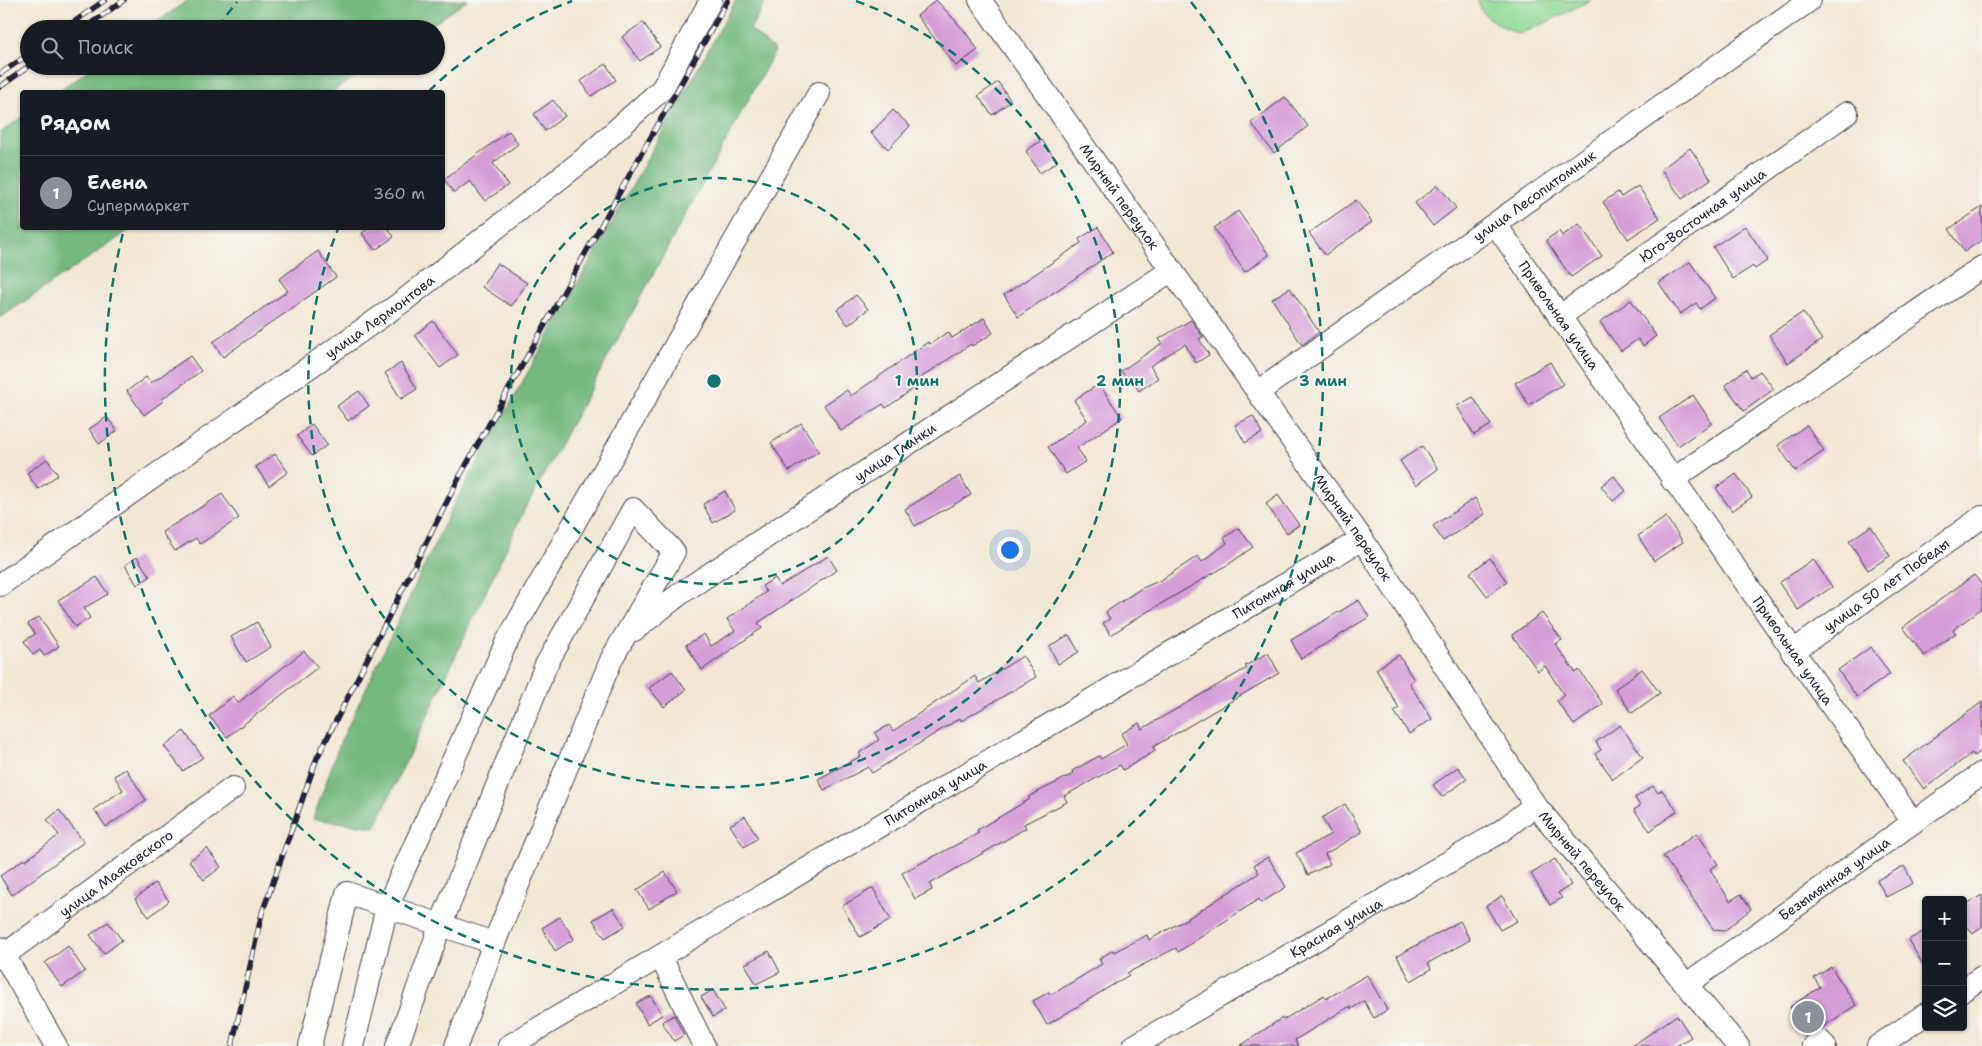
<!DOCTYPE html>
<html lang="ru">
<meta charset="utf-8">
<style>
body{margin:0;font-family:"Shantell Sans",sans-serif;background:#242831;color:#f1f3f6}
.controls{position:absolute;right:15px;bottom:15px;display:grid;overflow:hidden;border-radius:5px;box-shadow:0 1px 4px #0004}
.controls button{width:45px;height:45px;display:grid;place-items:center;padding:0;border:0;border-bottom:1px solid #363941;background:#171b24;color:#f1f3f6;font:25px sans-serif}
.you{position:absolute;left:1009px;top:549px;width:18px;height:18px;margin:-12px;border:4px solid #fff;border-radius:50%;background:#1a73e8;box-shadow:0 0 0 8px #1a73e833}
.badge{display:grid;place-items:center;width:32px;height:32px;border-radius:50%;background:#8c9099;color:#fff;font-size:16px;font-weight:700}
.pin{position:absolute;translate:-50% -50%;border:2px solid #fff;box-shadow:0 1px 5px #0006}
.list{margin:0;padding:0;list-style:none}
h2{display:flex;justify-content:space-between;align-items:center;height:65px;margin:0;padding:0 20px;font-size:21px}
h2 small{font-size:16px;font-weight:400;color:#9ea1a6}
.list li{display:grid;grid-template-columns:32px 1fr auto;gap:15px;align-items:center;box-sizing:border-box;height:75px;padding:0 20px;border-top:1px solid #363941}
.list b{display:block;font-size:19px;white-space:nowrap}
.list p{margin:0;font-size:16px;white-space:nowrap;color:#9ea1a6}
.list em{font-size:16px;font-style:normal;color:#9ea1a6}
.icon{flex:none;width:28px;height:28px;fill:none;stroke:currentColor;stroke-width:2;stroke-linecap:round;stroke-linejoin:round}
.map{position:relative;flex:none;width:1982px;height:1046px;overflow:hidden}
.search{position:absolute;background:#171b24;box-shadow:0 1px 4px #0004;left:20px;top:20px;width:425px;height:55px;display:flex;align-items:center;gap:12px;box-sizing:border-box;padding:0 18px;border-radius:28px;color:#9ea1a6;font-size:19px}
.panel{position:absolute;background:#171b24;box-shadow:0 1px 4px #0004;left:20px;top:90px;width:425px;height:140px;border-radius:5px}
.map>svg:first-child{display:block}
</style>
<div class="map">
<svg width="1982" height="1046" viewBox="0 0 1982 1046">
<rect width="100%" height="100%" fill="#f6f6f2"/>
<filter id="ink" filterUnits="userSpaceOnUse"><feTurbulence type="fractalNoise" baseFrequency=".02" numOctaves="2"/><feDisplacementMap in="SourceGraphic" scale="10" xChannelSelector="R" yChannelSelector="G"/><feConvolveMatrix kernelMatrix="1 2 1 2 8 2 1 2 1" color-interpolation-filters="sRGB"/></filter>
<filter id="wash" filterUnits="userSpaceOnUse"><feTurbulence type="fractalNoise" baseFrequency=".0096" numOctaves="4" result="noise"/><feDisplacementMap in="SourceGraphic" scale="20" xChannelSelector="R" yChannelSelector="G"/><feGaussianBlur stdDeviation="1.12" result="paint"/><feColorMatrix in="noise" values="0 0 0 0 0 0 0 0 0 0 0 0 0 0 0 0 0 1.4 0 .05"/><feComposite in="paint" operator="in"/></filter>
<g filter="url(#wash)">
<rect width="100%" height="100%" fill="#f2e7d3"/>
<!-- green -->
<path fill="#90d995" stroke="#597e68" d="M1478,0H1591L1541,25L1519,34C1504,27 1480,19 1478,0Z"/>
<!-- forest -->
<path fill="#74b97e" stroke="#4b6e5c" d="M188,0H468L426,29H147Z
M736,0H767L750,29L775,51L524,511L375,827L313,819L340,743L452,508Z
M94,66H371L332,92H57Z
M22,117V228H133L0,318V133Z"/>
<g id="blocks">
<!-- building -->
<path fill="#d59dd8" d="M936,0L964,30L978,50L956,66L917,16Z
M643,22L660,47L640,61L622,37Z
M606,64L616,80L591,96L581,81Z
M998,82L1011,101L992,115L978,96Z
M1285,97L1308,126L1274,153L1251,123Z
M553,100L565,116L545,131L534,114Z
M893,110L910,126L888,149L871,133Z
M509,131L518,144L493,163L508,185L485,201L470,181L454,193L444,179Z
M1042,140L1057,162L1040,173L1026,151Z
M1690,148L1711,179L1682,199L1661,169Z
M1438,185L1456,208L1433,226L1415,203Z
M1638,186L1660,218L1628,239L1603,202L1618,192L1621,197Z
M1356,200L1372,222L1325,255L1309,233Z
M1982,207V240L1964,252L1949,229Z
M1238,211L1269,255L1245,272L1214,228Z
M1579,224L1602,256L1571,277L1546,240L1559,231L1562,236Z
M1745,226L1768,260L1755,269L1753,266L1733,279L1713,247Z
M1098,227L1113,252L1018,317L1004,295L1081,243L1079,239Z
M370,228H388L394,237L375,250L362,233Z
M318,251L336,277L223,357L213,342L288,291L279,279Z
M1690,262L1715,298L1700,309L1696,303L1680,314L1659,283Z
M497,263L527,283L511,306L482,287Z
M1290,288L1319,332L1302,345L1272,299Z
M856,295L868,309L848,325L837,310Z
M1631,300L1656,336L1643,346L1638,339L1621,351L1600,322Z
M1803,312L1822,340L1788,363L1769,335Z
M984,318L993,333L972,346L971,344L910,385L913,389L886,408L883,404L841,431L824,405L847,390L851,396L928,342L930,344L948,332L952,338Z
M1191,320L1203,337L1199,339L1209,355L1196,363L1185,344L1150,366L1158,378L1139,391L1130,378L1128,380L1121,371L1162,343L1159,339Z
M433,321L458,355L440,368L415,335Z
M190,356L201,371L162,399L163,401L144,415L127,391L146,377L151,383Z
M1550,362L1563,384L1529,405L1515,383Z
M401,363L417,389L401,399L385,373Z
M1746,369L1751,377L1760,371L1774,389L1744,411L1725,385Z
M1099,384L1122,418L1077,448L1086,461L1066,474L1048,447L1087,420L1074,400Z
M359,391L369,406L348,421L337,406Z
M1693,395L1712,423L1678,446L1659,418Z
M1473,397L1491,425L1474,435L1457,406Z
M1253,416L1262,433L1245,443L1235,425Z
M107,417L117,431L99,444L89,429Z
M801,423L819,451L789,471L771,443Z
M312,424L327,445L312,456L297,436Z
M1807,425L1824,451L1795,471L1778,445Z
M1422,446L1438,469L1416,485L1400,461Z
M275,454L288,472L269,486L256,467Z
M47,459L58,475L38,489L27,473Z
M1736,474L1752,497L1732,511L1716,488Z
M960,476L971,495L915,526L905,509Z
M1614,476L1626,491L1613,501L1601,486Z
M725,491L735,510L713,523L703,504Z
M222,494L239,518L200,544L196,538L175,551L162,532Z
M1278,495L1299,525L1287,533L1266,504Z
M1475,498L1485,514L1443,541L1433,526Z
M1666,517L1683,542L1654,561L1638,536Z
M1871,526L1890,556L1868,570L1849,541Z
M1239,528L1253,547L1229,564L1140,616L1111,635L1103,623L1110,619L1106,612L1140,589L1161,580L1198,556L1202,562L1227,543L1224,538Z
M828,556L837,570L758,623L762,628L702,670L686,645L704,634L711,646L735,631L727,619L766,592L762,586L775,578L780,586Z
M137,557L150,577L137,585L125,565Z
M1490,558L1507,582L1487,596L1470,573Z
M1813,559L1832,587L1798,610L1779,583Z
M1974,575L1982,585V608L1953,630L1956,633L1924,656L1903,627Z
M97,577L108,594L84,608L90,618L75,627L58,600Z
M1359,600L1369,617L1301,659L1291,640Z
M1542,613L1562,640L1555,644L1576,673L1579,670L1603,704L1574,725L1557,701L1564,695L1545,666L1538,671L1512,635Z
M39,617L59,646L44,656L40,650L33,655L24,641L35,634L28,624Z
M257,622L271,647L246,662L231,637Z
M1069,635L1079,652L1058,664L1049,646Z
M1871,647L1890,674L1857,697L1838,670Z
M304,651L318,667L227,737L209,716L233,696L238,703Z
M1268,653L1279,673L1153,747L1155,751L1123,770L1120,765L1064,796L1067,802L1024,824L1026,828L930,884L932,890L915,899L902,873L979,833L977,830L1030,799L1028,797L1073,774L1072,771L1099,756L1101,759L1127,744L1121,734L1139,723L1142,729L1247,668L1245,666Z
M1399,655L1414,680L1409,683L1432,719L1409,734L1394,711L1399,708L1376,669Z
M1023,656L1036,677L961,721L960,718L872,773L868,767L824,790L818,779L861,756L859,753L879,740L875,733L889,725L893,731L975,676L979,683Z
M1642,669L1660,693L1632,713L1615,689Z
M672,671L686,690L664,707L649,688Z
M1982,702V750L1974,756L1972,753L1924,789L1903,761Z
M1620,725L1643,757L1613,779L1595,754L1601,750L1596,742Z
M184,731L203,757L183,771L164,746Z
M1458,767L1467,779L1442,797L1433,785Z
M126,769L146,800L106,827L94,809L123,790L114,776Z
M1653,786L1658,793L1662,790L1677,811L1650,831L1634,810L1640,806L1635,798Z
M1345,804L1362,832L1325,854L1330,864L1308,875L1296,853L1331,834L1322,818Z
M59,810L84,842L12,895L0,876L24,859L25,861L59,835L47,820Z
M745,816L758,838L744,847L730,825Z
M1697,833L1718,864L1710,869L1730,901L1741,894L1751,909L1724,931L1714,930L1663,856Z
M207,848L221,867L204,880L189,861Z
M1268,857L1286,887L1261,903L1259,899L1178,952L1176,948L1127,973L1129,975L1047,1025L1033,1001L1049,992L1051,995L1102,964L1099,959L1113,950L1114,952L1147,935L1149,940L1190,917L1259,873L1254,865Z
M1555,859L1571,885L1558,893L1562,898L1550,905L1531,874Z
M1904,866L1913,883L1886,897L1877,880Z
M665,872L677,891L649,909L637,890Z
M155,883L169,901L149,917L135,899Z
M873,888L891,920L860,937L842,906Z
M1982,895V927L1973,934L1963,919V906Z
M1502,896L1517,921L1500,930L1486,906Z
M613,908L625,926L605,938L593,920Z
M560,917L574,939L555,951L542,928Z
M1460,921L1470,940L1428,963L1431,969L1411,981L1397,956Z
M108,922L122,940L104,954L90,935Z
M1926,930V969L1908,940Z
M68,946L85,971L62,987L45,963Z
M769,951L780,972L756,984L745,964Z
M1831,967L1856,1005L1821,1028L1808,1034L1790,1007L1820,987L1814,978Z
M1367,975L1387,1010L1374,1018L1364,1001L1351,1009L1350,1006L1295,1040L1298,1046H1240L1282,1018L1283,1020L1324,995L1326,999Z
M713,990L725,1010L713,1017L701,997Z
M651,996L662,1015L647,1024L636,1003Z
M674,1015L684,1035L674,1041L662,1022Z
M1677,1015L1691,1037L1676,1046H1632Z"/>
</g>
</g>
<g filter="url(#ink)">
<use href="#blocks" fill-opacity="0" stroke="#414052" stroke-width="1"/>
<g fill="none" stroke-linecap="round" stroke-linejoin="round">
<!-- minor casing -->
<g stroke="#414052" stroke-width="24">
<g id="minor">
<path id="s1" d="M980,0L1362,539L1535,805L1738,1046"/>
<path id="s2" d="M1496,225L1912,821"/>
<path id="s3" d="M1559,317L1847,113"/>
<path id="s4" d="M1258,392L1810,0"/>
<path d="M1672,480L1982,267"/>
<path id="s5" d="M0,585L402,302L583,160L662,89L711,0"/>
<path id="s6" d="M634,630L681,593L1172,270"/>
<path id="s7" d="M1792,652L1982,517"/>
<path d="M0,948L56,1046"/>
<path d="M661,957L704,1046"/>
<path id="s8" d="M0,958L233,788"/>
<path id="s9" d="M1687,984L1982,773"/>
<path d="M1963,990L1982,977"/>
<path d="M310,1046L347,893L494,943"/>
<path d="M353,1046L387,907L506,643L819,93"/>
<path d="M397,1046L441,924L546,665L633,509L674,552L612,658L494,943L456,1046"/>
<path id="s10" d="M509,1046L1362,539"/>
<path id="s11" d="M1134,1046L1500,832L1535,805"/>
<path d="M1813,1046L1820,1041L1825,1046"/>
<path d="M1878,1046L1926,1014"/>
</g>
</g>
<!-- minor -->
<use href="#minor" stroke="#fff" stroke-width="22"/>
<!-- rail casing -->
<g stroke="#22223b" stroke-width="5.5">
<path id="rail" d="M64,29L105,0
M83,29L124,0
M0,74L29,54
M0,87L29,66
M232,1046L262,913L317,758L461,474L728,0"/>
</g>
<!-- rail -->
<use href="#rail" stroke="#f6f6f2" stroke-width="4" stroke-dasharray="11" stroke-linecap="butt"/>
</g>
</g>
<!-- distance rings -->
<g fill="none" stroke="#0f766e" stroke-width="2.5" stroke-dasharray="9 6">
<circle cx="714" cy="381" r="203"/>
<path d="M429 91A406 406 0 0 1 572 1M856 1A406 406 0 1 1 338 229"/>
<path d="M218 27A609 609 0 0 1 237 2M1191 2A609 609 0 1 1 124 229"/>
</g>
<g text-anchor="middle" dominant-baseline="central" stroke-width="4" stroke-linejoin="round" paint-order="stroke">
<!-- street labels -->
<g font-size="14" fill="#22223b" stroke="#f6f6f2">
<text stroke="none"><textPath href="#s1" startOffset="241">Мирный переулок</textPath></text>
<text stroke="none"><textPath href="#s4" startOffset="339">улица Лесопитомник</textPath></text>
<text stroke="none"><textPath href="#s3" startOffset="176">Юго-Восточная улица</textPath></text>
<text stroke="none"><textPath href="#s5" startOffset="465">улица Лермонтова</textPath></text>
<text stroke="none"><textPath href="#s2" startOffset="110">Привольная улица</textPath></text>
<text stroke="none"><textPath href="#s6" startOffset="316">улица Глинки</textPath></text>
<text stroke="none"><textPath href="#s1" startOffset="646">Мирный переулок</textPath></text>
<text stroke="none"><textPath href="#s7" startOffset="116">улица 50 лет Победы</textPath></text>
<text stroke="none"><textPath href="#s10" startOffset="901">Питомная улица</textPath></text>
<text stroke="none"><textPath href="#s2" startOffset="519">Привольная улица</textPath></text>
<text stroke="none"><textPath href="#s10" startOffset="496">Питомная улица</textPath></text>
<text stroke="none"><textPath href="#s1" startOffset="1051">Мирный переулок</textPath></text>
<text stroke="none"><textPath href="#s8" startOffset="144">улица Маяковского</textPath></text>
<text stroke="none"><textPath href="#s9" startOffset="181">Безымянная улица</textPath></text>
<text stroke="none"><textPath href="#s11" startOffset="234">Красная улица</textPath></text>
</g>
</g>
<circle cx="714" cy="381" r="8" fill="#0f766e" stroke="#f6f6f2" stroke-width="2.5"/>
<g font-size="15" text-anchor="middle" font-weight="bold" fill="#0f766e" stroke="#f6f6f2" stroke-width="4" stroke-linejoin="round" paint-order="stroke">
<text x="917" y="386">1 мин</text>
<text x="1120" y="386">2 мин</text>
<text x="1323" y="386">3 мин</text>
</g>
</svg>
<div class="controls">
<button>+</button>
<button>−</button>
<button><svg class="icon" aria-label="layers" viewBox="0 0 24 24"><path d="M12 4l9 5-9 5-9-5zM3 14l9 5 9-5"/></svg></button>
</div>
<div class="you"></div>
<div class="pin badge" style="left:1808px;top:1017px">1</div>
<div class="search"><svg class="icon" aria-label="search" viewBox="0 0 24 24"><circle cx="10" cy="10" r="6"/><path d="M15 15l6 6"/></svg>Поиск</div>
<section class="panel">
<h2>Рядом<small></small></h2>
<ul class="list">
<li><span class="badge">1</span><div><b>Елена</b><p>Супермаркет</p></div><em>360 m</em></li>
</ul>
</section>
</div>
